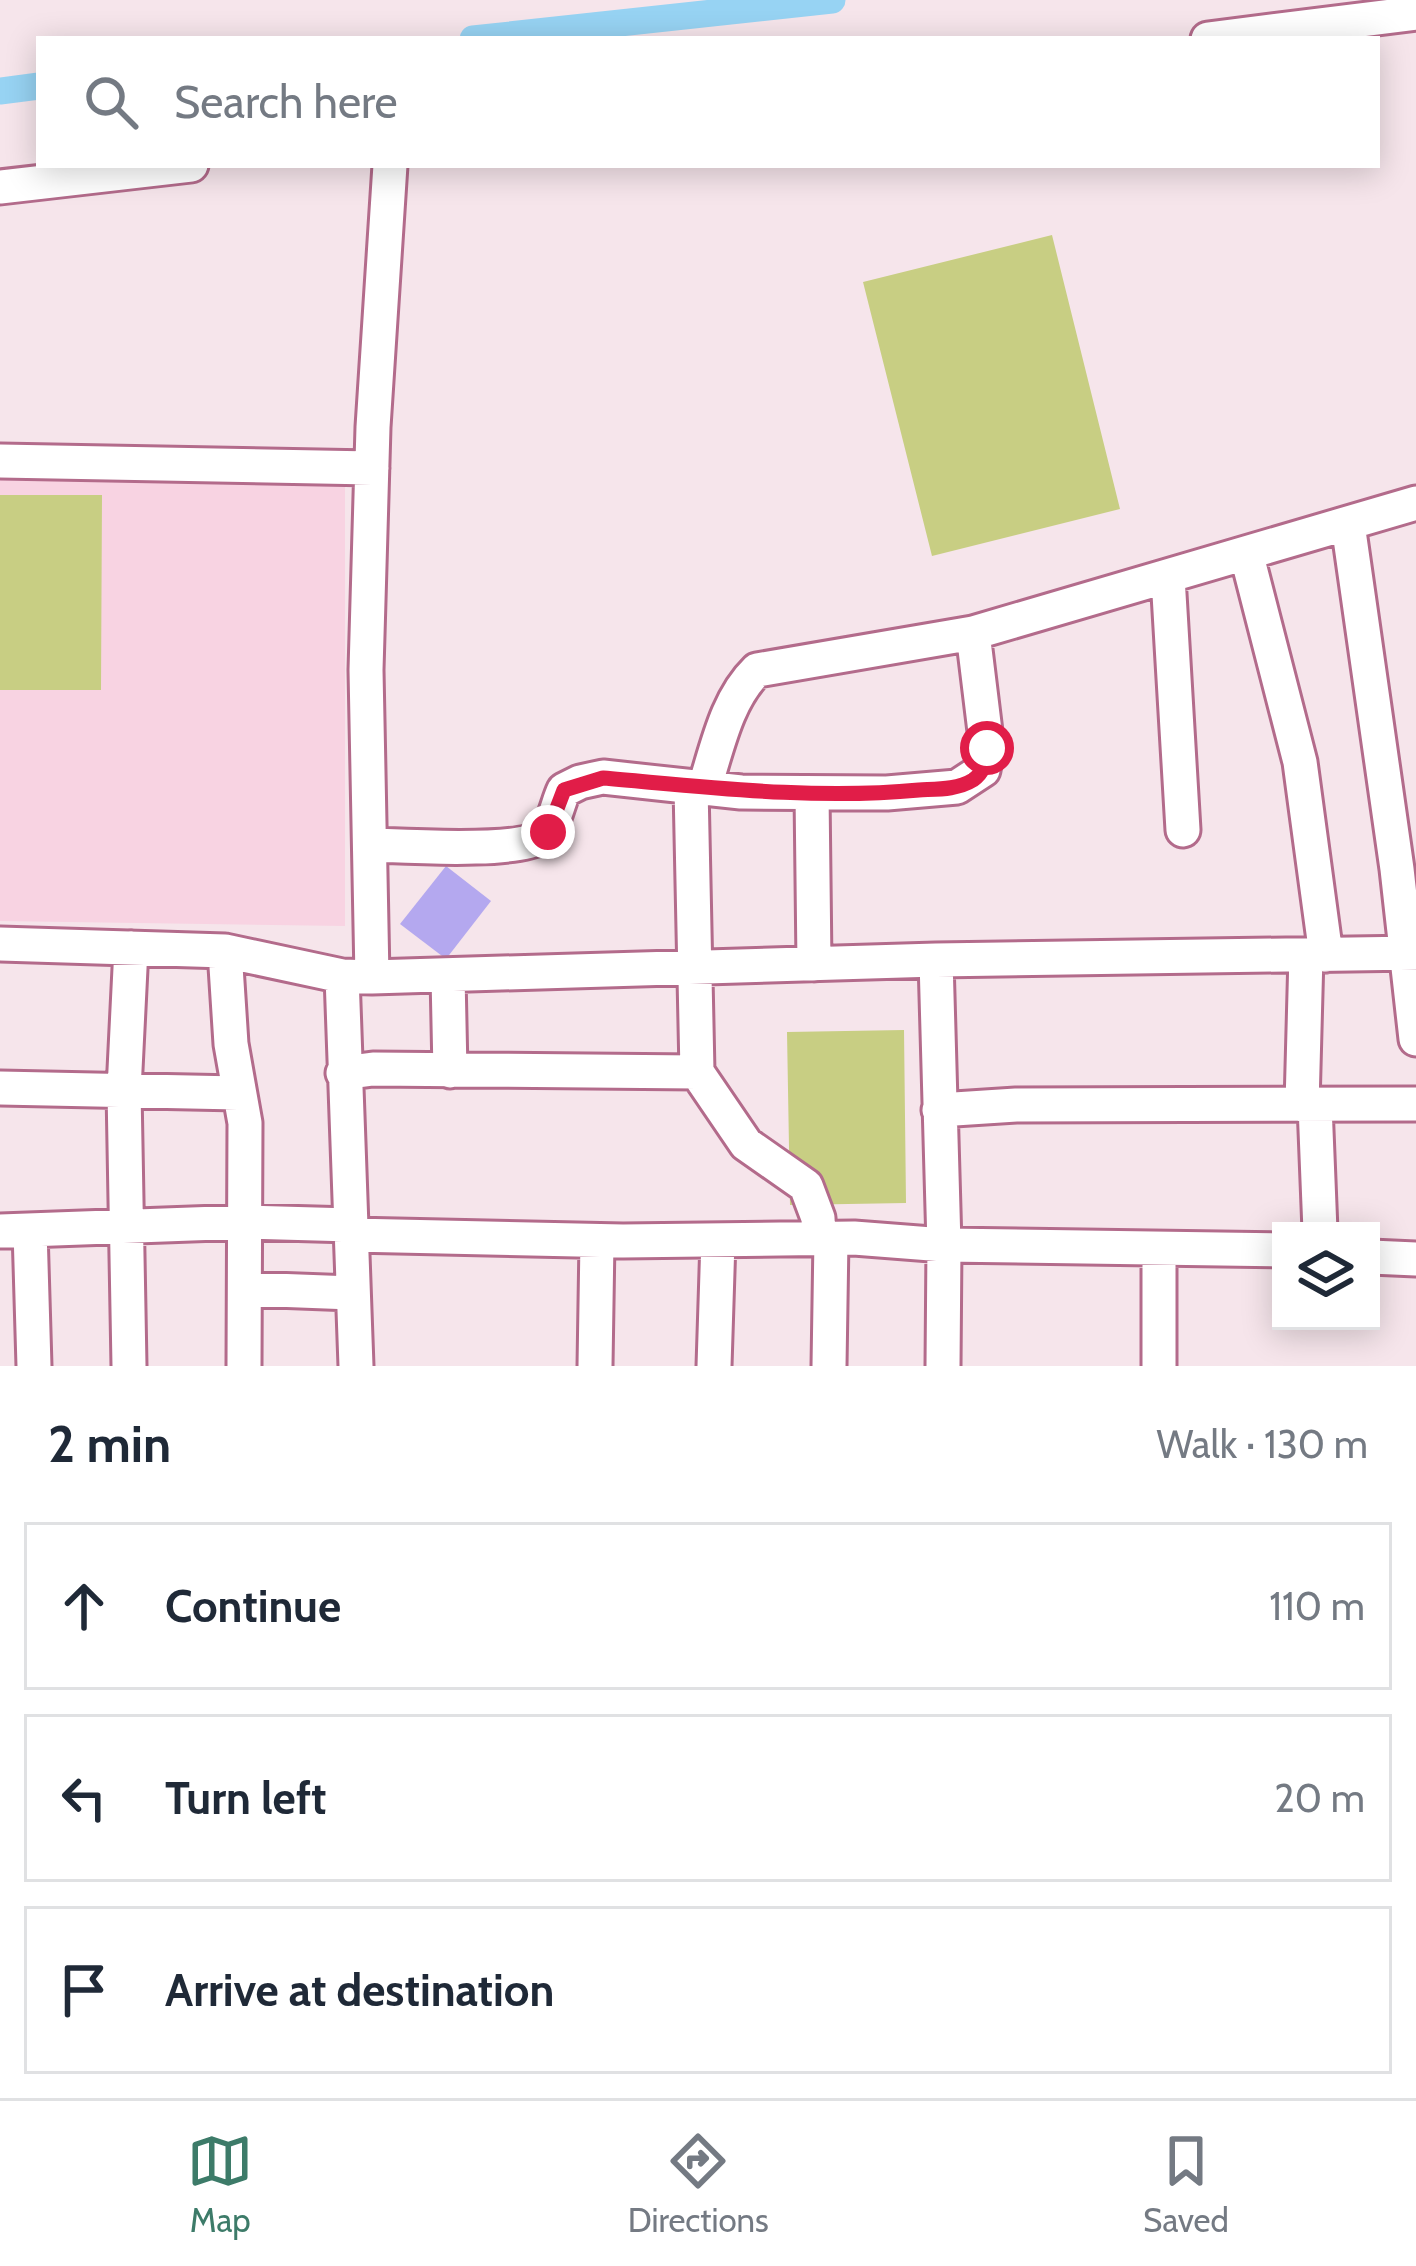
<!DOCTYPE html>
<meta charset="utf-8">
<style>
body{margin:0;font-family:Cabin,sans-serif;background:#f6f6f7;color:#1f2937}
.controls{position:absolute;right:36px;bottom:36px;display:grid;overflow:hidden;border-radius:0px;box-shadow:0 6px 30px #0003}
.controls button{width:108px;height:108px;display:grid;place-items:center;padding:0;border:0;border-bottom:3px solid #e0e1e3;background:#fff;color:#1f2937;font:60px sans-serif}
.stop{position:absolute;width:36px;height:36px;margin:-27px;border:9px solid #e11d48;border-radius:50%;background:#fff}
.stop.end{background:#e11d48;border-color:#fff;box-shadow:0 3px 12px #0008}
.list{margin:0;padding:0;list-style:none}
h2{display:flex;justify-content:space-between;align-items:center;height:156px;margin:0;padding:0 48px;font-size:51px}
h2 small{font-size:39px;font-weight:400;color:#747a83}
.list li{display:grid;grid-template-columns:78px 1fr auto;gap:36px;align-items:center;box-sizing:border-box;height:168px;margin:0 24px 24px;padding:0 24px;border:3px solid #e0e1e3;border-radius:0px}
.list b{display:block;font-size:45px;white-space:nowrap}
.list em{font-size:39px;font-style:normal;color:#747a83}
.icon{flex:none;width:66px;height:66px;fill:none;stroke:currentColor;stroke-width:2;stroke-linecap:round;stroke-linejoin:round}
.map{position:relative;flex:none;width:1416px;height:1366px;overflow:hidden}
.search{position:absolute;background:#fff;box-shadow:0 6px 30px #0003;left:36px;right:36px;top:36px;height:132px;display:flex;align-items:center;gap:30px;box-sizing:border-box;padding:0 42px;border-radius:0px;color:#747a83;font-size:45px}
.sheet{height:732px;background:#fff}
nav{display:flex;justify-content:space-around;align-items:center;box-sizing:border-box;height:168px;border-top:3px solid #e0e1e3;background:#fff;font-size:33px;color:#747a83}
nav a{display:grid;justify-items:center;gap:6px}
nav .on{color:#3d7b69}
.map>svg:first-child{display:block}
</style>
<div class="map">
<svg width="1416" height="1366" viewBox="0 0 1416 1366">
<rect width="100%" height="100%" fill="#f6e5eb"/>
<!-- built -->
<path fill="#f8d3e2" d="M0,465H345V926L0,921Z"/>
<!-- green -->
<path fill="#c8ce83" d="M1052,235L1120,509L932,556L863,282Z
M0,495H102L101,690H0Z
M904,1030L906,1203L790,1205L787,1032Z"/>
<g fill="none" stroke-linecap="round" stroke-linejoin="round">
<!-- canal -->
<path stroke="#97d3f3" stroke-width="27" d="M473,39L832,0
M0,91L39,86"/>
</g>
<!-- building -->
<path fill="#b4a8ef" d="M446,866L491,901L446,959L400,924Z"/>
<g fill="none" stroke-linecap="round" stroke-linejoin="round">
<!-- street casing -->
<g stroke="#b36b8b" stroke-width="39">
<path id="street" d="M1208,39L1416,13
M0,187L191,165
M0,461L372,468
M1348,524L1397,869L1416,1039
M1247,556L1300,762L1326,955
M1168,577L1183,830
M691,787L697,1072L746,1144L806,1186L818,1218L819,1239
M704,789C717,749 726,700 757,670L973,633L1416,503
M812,793L814,964
M372,845C404,846 524,854 545,834C554,825 558,802 564,790L580,782L603,777L741,792L887,793L957,787L983,770L987,748L973,633
M0,944L225,951L342,976L372,977L936,960L1416,953
M225,951L231,1044L245,1123L244,1366
M936,960L944,1245L943,1366
M342,976L356,1366
M448,976L450,1071
M372,977L366,670L373,427L390,165
M343,1073L373,1069L697,1072
M0,1088L238,1093
M1302,1105L1306,955
M1315,1105L1320,1231
M939,1110L1016,1105L1416,1104
M30,1230L34,1366
M0,1231L246,1222L351,1225
M352,1235L623,1241L854,1238L944,1245L1281,1250
M1159,1250V1366
M1371,1257L1416,1259
M246,1289L352,1293
M129,1366L124,1090L131,948
M595,1366L597,1241
M714,1366L718,1240
M829,1366L831,1239"/>
</g>
<!-- street -->
<use href="#street" stroke="#fff" stroke-width="33"/>
</g>
<g fill="none" stroke-linecap="round" stroke-linejoin="round">
<!-- route -->
<path stroke="#e11d48" stroke-width="15" d="M548,832L564,790L603,778C708,787 813,800 919,790C936,789 957,790 973,780C985,772 985,761 987,748"/>
</g>
</svg>
<div class="controls">
<button><svg class="icon" aria-label="layers" viewBox="0 0 24 24"><path d="M12 4l9 5-9 5-9-5zM3 14l9 5 9-5"/></svg></button>
</div>
<div class="stop" style="left:987px;top:748px"></div>
<div class="stop end" style="left:548px;top:832px"></div>
<div class="search"><svg class="icon" aria-label="search" viewBox="0 0 24 24"><circle cx="10" cy="10" r="6"/><path d="M15 15l6 6"/></svg>Search here</div>
</div>
<section class="sheet">
<h2>2 min<small>Walk · 130 m</small></h2>
<ul class="list">
<li><svg class="icon" aria-label="ahead" viewBox="0 0 24 24"><path d="M12 20V5M6 11l6-6 6 6"/></svg><div><b>Continue</b></div><em>110 m</em></li>
<li><svg class="icon" aria-label="left" viewBox="0 0 24 24"><path d="M17 20v-9H6M10 6l-5 5 5 5"/></svg><div><b>Turn left</b></div><em>20 m</em></li>
<li><svg class="icon" aria-label="arrive" viewBox="0 0 24 24"><path d="M6 21V4h12l-3 4 3 4H6"/></svg><div><b>Arrive at destination</b></div></li>
</ul>
</section>
<nav>
<a class="on"><svg class="icon" aria-label="map" viewBox="0 0 24 24"><path d="M3 6l6-2 6 2 6-2v14l-6 2-6-2-6 2zM9 4v14M15 6v14"/></svg>Map</a>
<a><svg class="icon" aria-label="directions" viewBox="0 0 24 24"><path d="M12 3l9 9-9 9-9-9zM9 14v-3h6M13 9l2 2-2 2"/></svg>Directions</a>
<a><svg class="icon" aria-label="saved" viewBox="0 0 24 24"><path d="M7 4h10v16l-5-4-5 4z"/></svg>Saved</a>
</nav>
